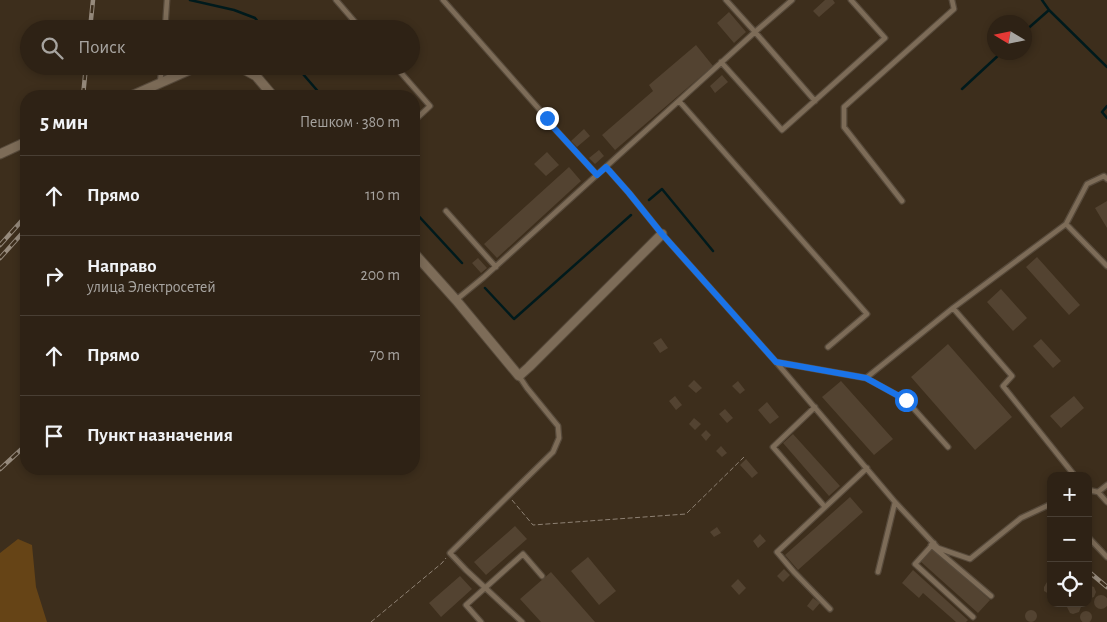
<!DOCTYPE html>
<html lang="ru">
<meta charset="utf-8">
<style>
body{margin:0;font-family:"Alegreya Sans",sans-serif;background:#3a2f22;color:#f1f3f6}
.controls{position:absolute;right:15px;bottom:15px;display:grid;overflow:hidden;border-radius:10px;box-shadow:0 2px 8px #0003}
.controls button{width:45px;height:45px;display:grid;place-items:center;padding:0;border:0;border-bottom:1px solid #493f34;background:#2e2215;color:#f1f3f6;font:25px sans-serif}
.compass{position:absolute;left:987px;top:15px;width:45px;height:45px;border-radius:50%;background:#2e2215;box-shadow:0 2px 8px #0003;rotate:280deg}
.stop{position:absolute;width:15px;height:15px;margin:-11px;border:4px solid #1a73e8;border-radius:50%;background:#fff}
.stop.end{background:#1a73e8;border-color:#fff;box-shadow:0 1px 5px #0008}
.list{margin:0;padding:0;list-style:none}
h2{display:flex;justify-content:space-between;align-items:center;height:65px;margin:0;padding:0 20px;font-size:21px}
h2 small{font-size:16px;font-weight:400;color:#a7a4a0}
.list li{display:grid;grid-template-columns:32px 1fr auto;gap:15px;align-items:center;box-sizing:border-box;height:80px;padding:0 20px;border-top:1px solid #493f34}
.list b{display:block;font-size:19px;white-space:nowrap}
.list p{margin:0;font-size:16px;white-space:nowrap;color:#a7a4a0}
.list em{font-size:16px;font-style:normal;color:#a7a4a0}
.icon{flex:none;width:28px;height:28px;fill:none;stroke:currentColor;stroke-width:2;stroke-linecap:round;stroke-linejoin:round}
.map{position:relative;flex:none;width:1107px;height:622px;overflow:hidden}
.search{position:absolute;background:#2e2215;box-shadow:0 2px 8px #0003;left:20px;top:20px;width:400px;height:55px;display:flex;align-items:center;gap:12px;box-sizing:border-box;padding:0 18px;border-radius:28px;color:#a7a4a0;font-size:19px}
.panel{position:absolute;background:#2e2215;box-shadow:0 2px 8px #0003;left:20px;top:90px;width:400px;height:385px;border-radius:20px}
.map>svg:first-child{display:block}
</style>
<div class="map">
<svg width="1107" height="622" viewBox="0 0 1107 622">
<rect width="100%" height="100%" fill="#3d2e1c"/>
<!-- green -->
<path fill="#664416" d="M18,539L32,545L36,587L47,622H0V553Z"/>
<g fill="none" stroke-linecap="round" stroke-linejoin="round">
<!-- stream -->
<path stroke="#001a1c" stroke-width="2.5" d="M190,0L234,10L255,18L264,29
M1042,0L1049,10L1107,67
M1024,32L1049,10
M296,66L322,96
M962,89L1002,52
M1107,106L1102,112L1107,118
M649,200L662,189L713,251
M414,211L462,263
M485,288L514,319L631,215"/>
</g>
<!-- building -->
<path fill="#534331" d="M825,0H833L835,3L819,17L813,11Z
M729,12L746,32L734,43L717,23Z
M387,22L393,29H380Z
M696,45L713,66L615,150L602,135L653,91L649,85Z
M722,75L728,82L715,93L710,86Z
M584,129L590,136L577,147L571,141Z
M599,150L604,156L595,164L589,158Z
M547,152L559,165L546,176L534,164Z
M569,167L581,181L497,258L484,244Z
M1107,201V228L1095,208Z
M1037,257L1080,305L1069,315L1026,267Z
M478,258L487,268L481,273L472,263Z
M1001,289L1027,318L1013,331L987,302Z
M661,338L668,348L660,353L653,343Z
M1041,339L1061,361L1053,368L1033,346Z
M948,344L1012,417L975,450L911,377Z
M694,380L702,388L696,393L688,386Z
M738,381L745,390L740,394L732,386Z
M841,381L893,439L874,455L822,397Z
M675,396L682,405L676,410L669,401Z
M1074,396L1084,408L1061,428L1050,416Z
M767,402L779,417L770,424L758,410Z
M725,409L733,418L727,423L719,414Z
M694,418L701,424L695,430L689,424Z
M706,430L711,435L706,441L701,435Z
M793,434L840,486L829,496L783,443Z
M721,446L727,453L722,457L716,451Z
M746,459L758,473L752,478L740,465Z
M850,497L863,512L798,570L785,555Z
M515,526L527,539L486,575L474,562Z
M717,527L721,533L714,537L710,532Z
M760,534L766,541L758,548L753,541Z
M931,548L990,600L978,613L920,561Z
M588,557L616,591L599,605L571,571Z
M784,569L790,575L783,582L777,576Z
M913,570L968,620L966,622H956L923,593L919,598L902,583Z
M551,572L595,622H541L520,599Z
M460,576L472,589L441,617L429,603Z
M738,579L746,588L739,595L731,586Z
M1051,581V594H1049L1044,591V587L1047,582Z
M1088,585L1094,587L1096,592L1094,597L1088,599Z
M1094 602a7 7 0 1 1 14 0a7 7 0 1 1-14 0Z
M813,598L820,603L813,611L807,606Z
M1069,603H1079L1081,607L1079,612L1073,614L1070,613L1067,607Z
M1025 616a6 6 0 1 1 12 0a6 6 0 1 1-12 0Z
M1080 617a6 6 0 1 1 12 0a6 6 0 1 1-12 0Z"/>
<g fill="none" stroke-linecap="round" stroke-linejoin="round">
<!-- lane casing -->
<g stroke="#574a3b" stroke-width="7">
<path id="lane" d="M336,0L361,29
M443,0L547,118L554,128L597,175
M792,0L755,32L815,101
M165,29L167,0
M721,62L782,130L885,38L851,0
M395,66L430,106L414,121
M160,82L162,66
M679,101L867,314L828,347
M606,167L629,193L662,234L776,362L895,502
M902,201L844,127V107L954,9L952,0
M446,211L496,267
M1066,224L1107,266
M456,300L484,277L755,32L726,0
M953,308L1012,376L1003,386L1075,476
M776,362L866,378L953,308L1066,224L1087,184L1104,176L1107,179
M519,376L527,388L558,426L559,438L553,452L450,553L466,570L522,622
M866,378L906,400L948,447
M815,407L773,447L825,507
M1088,490L1098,492L1107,502
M1098,492L1107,485
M1088,537L1107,557
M934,543L915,564L973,617
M931,545L991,596
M878,572L895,502L938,548L970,559L1021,518L1051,504
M830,609L794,572L777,552L867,468
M481,622L466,605L523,554L542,576"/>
</g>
<!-- street casing -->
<g stroke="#574a3b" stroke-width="11">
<path id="street" d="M238,66L256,76L273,96
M131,96L194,68L201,66
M0,154L26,142
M414,253L456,300L519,376L529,367L662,234"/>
</g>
<!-- path -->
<path stroke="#8e8173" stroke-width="1" stroke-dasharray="5 2.5" stroke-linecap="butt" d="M512,500L533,525L686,514L744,457
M371,622L442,563L446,558"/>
<!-- lane -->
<use href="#lane" stroke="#7d6c58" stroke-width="4.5"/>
<!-- street -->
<use href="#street" stroke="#7d6c58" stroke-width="9"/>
<!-- rail casing -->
<g stroke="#968a7c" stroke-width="4.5">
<path id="rail" d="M90,29L93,0
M83,96L86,66
M0,245L26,216
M0,258L26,229
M0,469L26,445
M1088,571L1107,587"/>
</g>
<!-- rail -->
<use href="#rail" stroke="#3d2e1c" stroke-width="2.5" stroke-dasharray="8" stroke-linecap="butt"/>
</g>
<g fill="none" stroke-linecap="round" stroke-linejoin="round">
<!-- route -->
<path stroke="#1a73e8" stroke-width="6" d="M547,118L554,128L597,175L606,167L629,193L662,234L776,362L866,378L906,400"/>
</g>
</svg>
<div class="controls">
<button>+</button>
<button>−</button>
<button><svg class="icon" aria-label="locate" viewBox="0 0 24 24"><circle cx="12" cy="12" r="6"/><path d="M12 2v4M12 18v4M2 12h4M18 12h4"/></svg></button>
</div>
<svg class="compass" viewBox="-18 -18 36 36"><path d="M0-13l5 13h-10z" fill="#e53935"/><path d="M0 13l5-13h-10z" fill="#a7a4a0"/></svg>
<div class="stop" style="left:906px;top:400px"></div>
<div class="stop end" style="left:547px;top:118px"></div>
<div class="search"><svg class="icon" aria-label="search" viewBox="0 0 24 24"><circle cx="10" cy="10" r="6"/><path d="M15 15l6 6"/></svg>Поиск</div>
<section class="panel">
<h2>5 мин<small>Пешком · 380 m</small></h2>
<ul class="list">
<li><svg class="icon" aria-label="ahead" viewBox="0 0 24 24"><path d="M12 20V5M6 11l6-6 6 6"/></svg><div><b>Прямо</b></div><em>110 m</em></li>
<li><svg class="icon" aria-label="right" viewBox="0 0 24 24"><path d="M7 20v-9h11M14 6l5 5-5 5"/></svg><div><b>Направо</b><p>улица Электросетей</p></div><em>200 m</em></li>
<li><svg class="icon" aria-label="ahead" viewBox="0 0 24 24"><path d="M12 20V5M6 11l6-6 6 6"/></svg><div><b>Прямо</b></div><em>70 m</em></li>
<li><svg class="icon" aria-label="arrive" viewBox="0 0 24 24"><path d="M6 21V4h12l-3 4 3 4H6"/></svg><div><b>Пункт назначения</b></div></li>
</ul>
</section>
</div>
